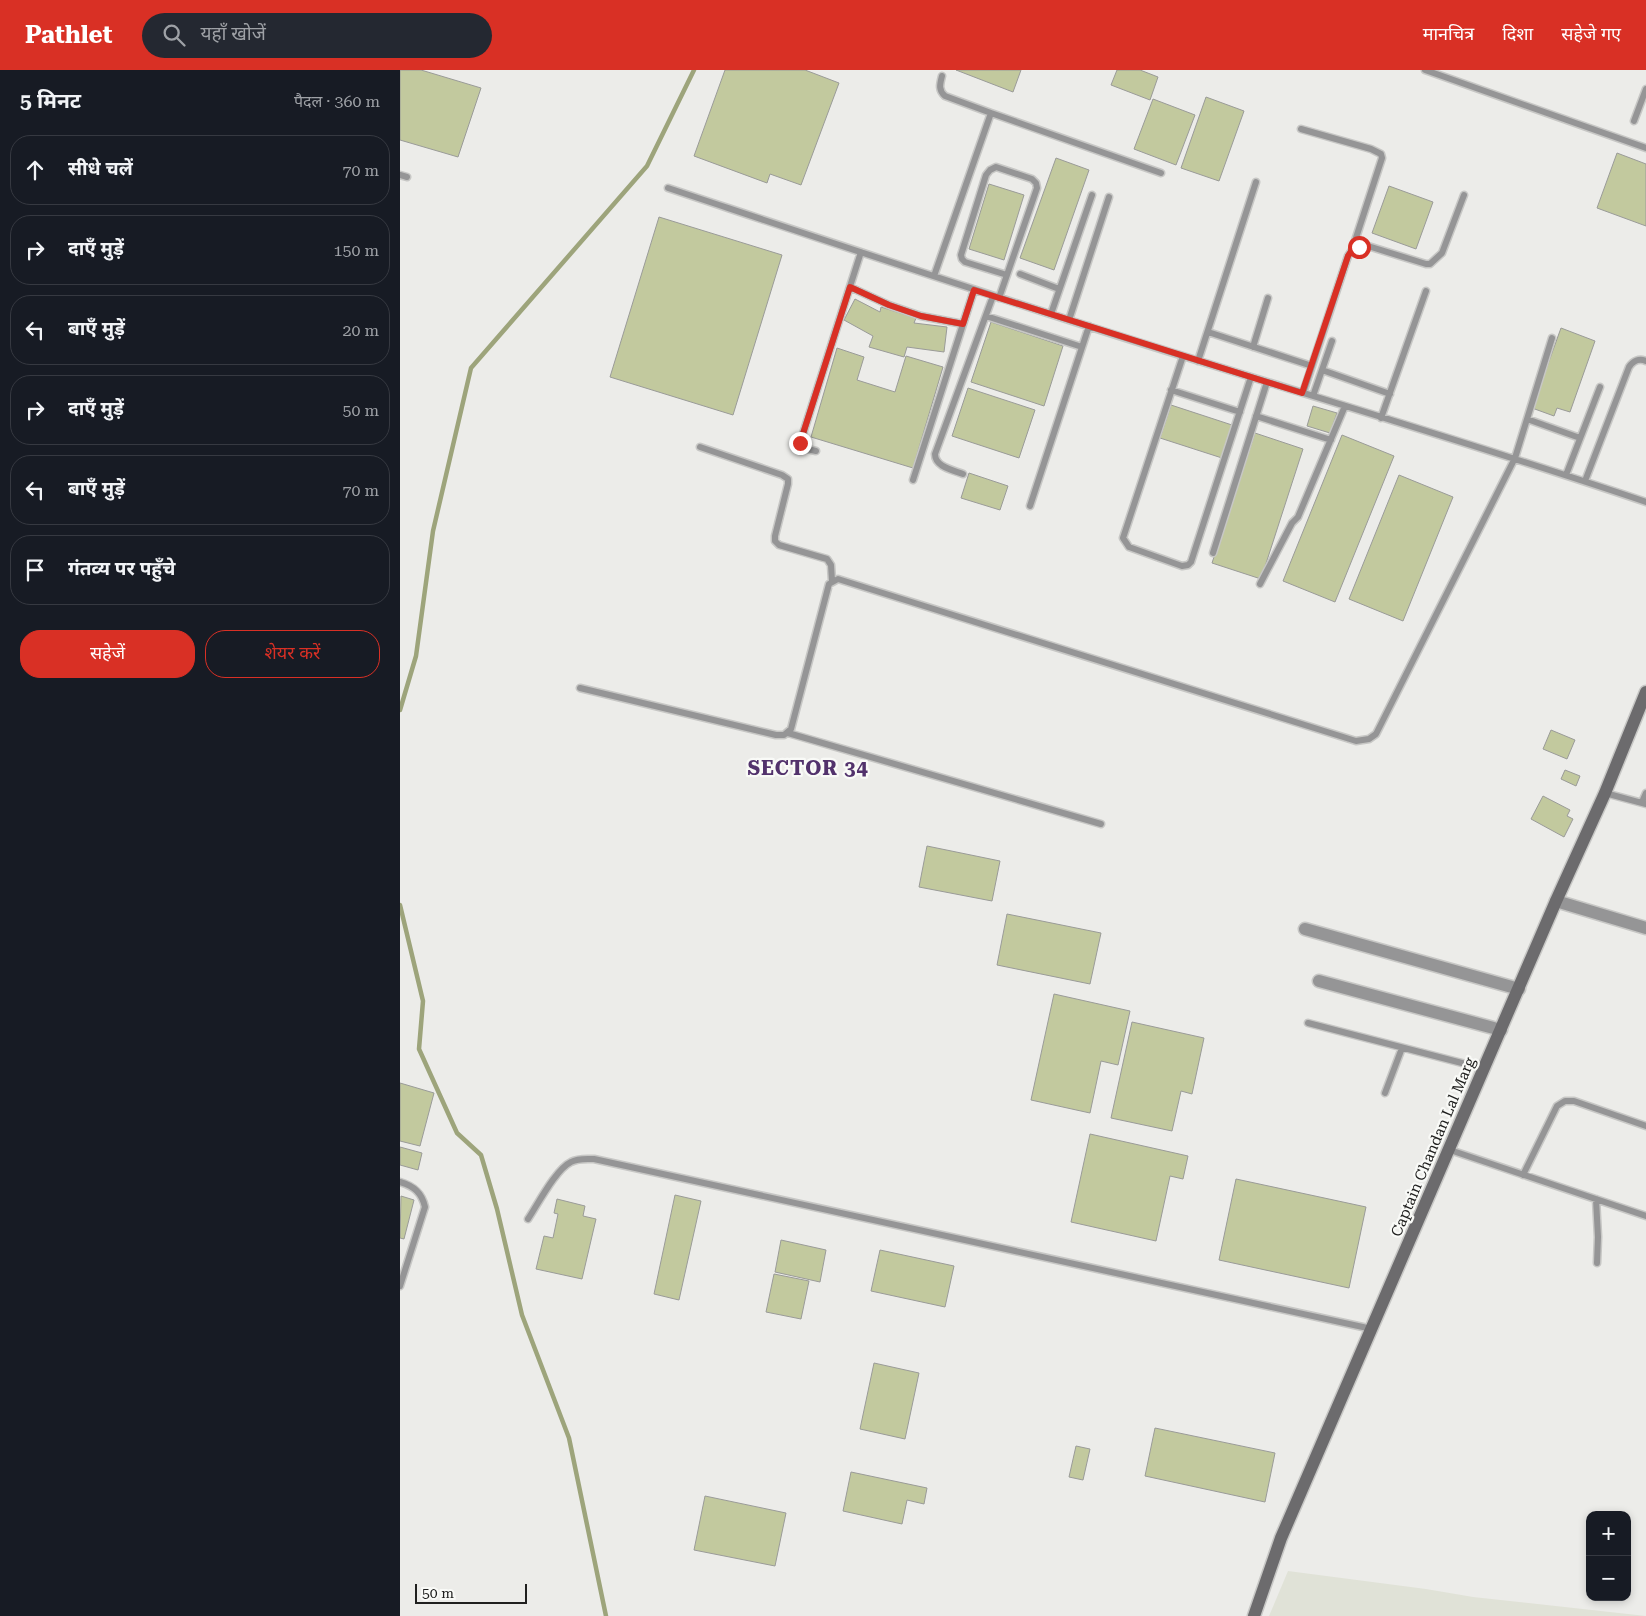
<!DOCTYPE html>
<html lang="hi">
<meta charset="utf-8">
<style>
body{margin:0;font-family:"Roboto Serif","Noto Sans Devanagari",serif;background:#242831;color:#f1f3f6}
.controls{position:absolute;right:15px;bottom:15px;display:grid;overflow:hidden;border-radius:10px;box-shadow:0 2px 8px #0003}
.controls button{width:45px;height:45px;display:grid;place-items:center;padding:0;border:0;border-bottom:1px solid #363941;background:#171b24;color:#f1f3f6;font:25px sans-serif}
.scale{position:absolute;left:15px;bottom:12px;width:112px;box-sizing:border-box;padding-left:5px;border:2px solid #20201f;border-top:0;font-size:14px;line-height:18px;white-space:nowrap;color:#20201f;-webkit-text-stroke:4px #f9faf7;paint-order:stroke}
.stop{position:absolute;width:15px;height:15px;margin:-11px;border:4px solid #d93025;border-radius:50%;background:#fff}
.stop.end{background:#d93025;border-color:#fff;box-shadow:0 1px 5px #0008}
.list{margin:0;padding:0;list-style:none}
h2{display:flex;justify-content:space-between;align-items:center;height:65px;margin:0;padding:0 20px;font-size:21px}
h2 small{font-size:16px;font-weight:400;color:#9ea1a6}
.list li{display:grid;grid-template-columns:32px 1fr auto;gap:15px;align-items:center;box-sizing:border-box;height:70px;margin:0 10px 10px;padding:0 10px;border:1px solid #363941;border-radius:20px}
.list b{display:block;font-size:19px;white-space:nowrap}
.list em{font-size:16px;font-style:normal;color:#9ea1a6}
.actions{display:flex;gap:10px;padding:15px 20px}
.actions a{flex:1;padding:11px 0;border:1px solid #d93025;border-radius:20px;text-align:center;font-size:18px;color:#d93025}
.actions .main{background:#d93025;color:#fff}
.icon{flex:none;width:28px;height:28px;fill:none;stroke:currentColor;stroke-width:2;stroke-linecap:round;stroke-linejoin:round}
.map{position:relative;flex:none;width:1246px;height:1546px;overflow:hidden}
header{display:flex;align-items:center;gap:30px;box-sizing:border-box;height:70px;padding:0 25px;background:#d93025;color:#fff}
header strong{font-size:24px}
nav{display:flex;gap:28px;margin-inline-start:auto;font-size:18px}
.search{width:350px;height:45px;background:#242831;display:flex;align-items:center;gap:12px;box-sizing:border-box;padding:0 18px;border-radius:28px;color:#9ea1a6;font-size:19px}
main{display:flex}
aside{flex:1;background:#171b24}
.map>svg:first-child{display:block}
</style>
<header>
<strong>Pathlet</strong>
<div class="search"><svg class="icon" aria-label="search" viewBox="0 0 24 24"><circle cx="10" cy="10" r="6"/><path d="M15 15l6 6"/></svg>यहाँ खोजें</div>
<nav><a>मानचित्र</a><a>दिशा</a><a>सहेजे गए</a></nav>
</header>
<main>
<aside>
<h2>5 मिनट<small>पैदल · 360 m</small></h2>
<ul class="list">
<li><svg class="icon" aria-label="ahead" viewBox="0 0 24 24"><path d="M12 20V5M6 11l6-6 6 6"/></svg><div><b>सीधे चलें</b></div><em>70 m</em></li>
<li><svg class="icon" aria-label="right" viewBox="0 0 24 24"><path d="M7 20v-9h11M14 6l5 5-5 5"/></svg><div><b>दाएँ मुड़ें</b></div><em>150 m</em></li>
<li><svg class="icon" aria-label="left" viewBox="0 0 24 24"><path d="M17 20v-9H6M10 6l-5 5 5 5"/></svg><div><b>बाएँ मुड़ें</b></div><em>20 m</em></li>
<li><svg class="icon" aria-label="right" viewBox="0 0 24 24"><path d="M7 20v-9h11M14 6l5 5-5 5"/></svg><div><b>दाएँ मुड़ें</b></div><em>50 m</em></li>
<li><svg class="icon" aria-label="left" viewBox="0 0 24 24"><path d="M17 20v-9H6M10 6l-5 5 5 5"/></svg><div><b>बाएँ मुड़ें</b></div><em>70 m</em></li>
<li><svg class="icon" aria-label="arrive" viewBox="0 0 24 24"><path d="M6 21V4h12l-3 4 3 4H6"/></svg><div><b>गंतव्य पर पहुँचे</b></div></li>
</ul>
<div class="actions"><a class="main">सहेजें</a><a>शेयर करें</a></div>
</aside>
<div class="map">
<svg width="1246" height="1546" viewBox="0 0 1246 1546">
<rect width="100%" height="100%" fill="#ecece9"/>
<!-- built -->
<path fill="#e0e2d7" d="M888,1501L1026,1519L1073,1527L1246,1546H869Z"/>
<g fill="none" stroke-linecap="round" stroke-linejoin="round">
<!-- stream -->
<path stroke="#9da47b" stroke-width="4.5" d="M0,640L16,586L33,461L71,298L247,96L294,0
M0,835L23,931L19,979L57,1063L81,1085L97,1139L122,1245L169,1368L206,1546"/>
</g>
<!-- building -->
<path fill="#c2c99e" stroke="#9a9b98" d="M0,0H21L81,18L58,87L0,70Z
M325,0H405L439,13L401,115L370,104L367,113L294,86Z
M556,0H621L613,22Z
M717,0H740L758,7L750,30L711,15Z
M806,27L844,41L819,111L781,98Z
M753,29L795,45L776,95L734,79Z
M1217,83L1246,94V156L1197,138Z
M656,88L689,100L654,200L620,188Z
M589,114L624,125L604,190L569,179Z
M989,116L1033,132L1016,179L972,163Z
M259,147L382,185L333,345L210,307Z
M455,229L480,242L481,237L516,248L514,253L547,257L544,282L507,277L504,287L469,277L473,266L444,250Z
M591,252L663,276L644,336L571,312Z
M1161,258L1195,271L1170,342L1157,338L1154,346L1132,338Z
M437,278L464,287L457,310L495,322L506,286L543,297L513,398L411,367Z
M568,318L635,340L619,388L552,366Z
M771,335L832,355L822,388L760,368Z
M913,336L937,343L930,363L907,356Z
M855,363L903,379L861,509L812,493Z
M942,365L994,386L935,532L883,511Z
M569,403L608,416L600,440L561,428Z
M999,405L1053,427L1003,551L949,529Z
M1151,660L1175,670L1167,689L1143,679Z
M1165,700L1180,706L1176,716L1161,709Z
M1143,726L1170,740L1167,746L1173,749L1164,767L1131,749Z
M527,776L600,791L592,831L519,817Z
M607,844L701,863L690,914L597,895Z
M654,924L730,941L718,995L701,991L690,1043L631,1030Z
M732,952L804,968L792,1024L781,1021L772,1061L711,1048Z
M0,1013L34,1023L20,1076L0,1071Z
M690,1064L788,1086L783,1109L770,1106L756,1171L671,1152Z
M0,1077L22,1083L18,1100L0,1095Z
M836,1109L966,1137L949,1218L819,1190Z
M275,1125L301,1131L279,1230L254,1224Z
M1,1126L14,1130L4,1169L0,1168Z
M157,1129L185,1136L183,1146L196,1149L182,1209L136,1199L144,1166L153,1168L158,1144L154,1143Z
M381,1170L426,1180L420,1212L375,1202Z
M480,1180L554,1196L545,1237L471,1221Z
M374,1204L409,1211L401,1249L366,1242Z
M474,1293L519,1303L505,1369L460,1359Z
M755,1358L875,1383L865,1432L745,1406Z
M676,1376L690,1379L683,1410L669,1407Z
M451,1402L527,1418L524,1434L507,1430L502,1454L443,1441Z
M305,1426L386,1443L375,1496L294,1480Z"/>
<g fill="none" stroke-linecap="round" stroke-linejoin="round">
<!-- lane casing -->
<g stroke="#c7c7c5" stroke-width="9">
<path id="lane" d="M1025,0L1246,78
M542,6C540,14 538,20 545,26L591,43
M1234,51L1246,19
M901,59L971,79L981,84L982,88L952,180
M0,105L7,107
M268,118C439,175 611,233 783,286C938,334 1093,380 1246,432
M620,204L659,219
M534,206L591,43L761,103
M450,217L489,235L521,246L563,254
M599,228L637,118L636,113L632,109L596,97L590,100L586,105L561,185L562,189L565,192L607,205
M651,244L692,125
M586,246L682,277
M669,250L709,127
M808,262L912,296
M853,277L868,228
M783,286L723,468L729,477L782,496L788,495L791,492L851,307
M798,291L856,112
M922,300L990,324
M771,320L840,342
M903,323L948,186L952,180L968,176L1026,194H1030L1042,183L1064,125
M913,326L932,271
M856,346L931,370
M981,348L1026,221
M1127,349L1180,368
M300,377L382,405L388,409V414L375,466V471L379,475L427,489L431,495L432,511
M416,381L403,378L400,373L461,182
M563,404C553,400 535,397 535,384L593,226
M1166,405L1200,317
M513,410L574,220
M1185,411L1229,297C1233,291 1239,288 1246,291
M630,436L689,256
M813,483L867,312
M860,514L892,453L898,447L945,336
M180,618L376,665H384L391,659L429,514L438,509L956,671L969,669L976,664L1115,388L1152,268
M388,663L701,754
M1205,723L1246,734
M1242,732L1246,723
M908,953L1085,999
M985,1023L1002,978
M1050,1080L1246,1146
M1123,1105L1157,1036L1165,1031H1174L1246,1056
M0,1112C14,1116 22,1123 25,1137L0,1216
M1196,1129L1198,1167L1197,1193
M128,1149C138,1134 156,1099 171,1092C178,1088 186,1089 194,1089L972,1259"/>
</g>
<!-- street casing -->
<g stroke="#c7c7c5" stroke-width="15">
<path id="street" d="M1156,831L1246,858
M905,859L1119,919
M919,911L1101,960"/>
</g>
<!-- secondary casing -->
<g stroke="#c7c7c5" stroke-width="15">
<path id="secondary" d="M854,1546L881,1468L1156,831L1205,723L1246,622"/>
</g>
<!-- lane -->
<use href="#lane" stroke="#959596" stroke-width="6"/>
<!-- street -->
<use href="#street" stroke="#959596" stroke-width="12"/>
<!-- secondary -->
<use href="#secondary" stroke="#6c6b6d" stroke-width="12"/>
</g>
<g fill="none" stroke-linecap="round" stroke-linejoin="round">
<!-- route -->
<path stroke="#d93025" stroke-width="6" d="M400,373L450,217L489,235L521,246L563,254L574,220L902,323L948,186L952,180L959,177"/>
</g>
<g text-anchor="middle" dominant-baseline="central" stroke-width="4.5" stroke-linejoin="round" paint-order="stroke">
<!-- street labels -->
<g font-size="15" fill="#20201f" stroke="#f9faf7">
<text transform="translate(1033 1077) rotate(-67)">Captain Chandan Lal Marg</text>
</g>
<!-- district labels -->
<g font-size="20" font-weight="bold" letter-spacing="1" fill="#52326c" stroke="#f9faf7">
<text x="408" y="698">SECTOR 34</text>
</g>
</g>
</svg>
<div class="controls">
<button>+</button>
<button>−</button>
</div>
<div class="scale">50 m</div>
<div class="stop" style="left:959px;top:177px"></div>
<div class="stop end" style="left:400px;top:373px"></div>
</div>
</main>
